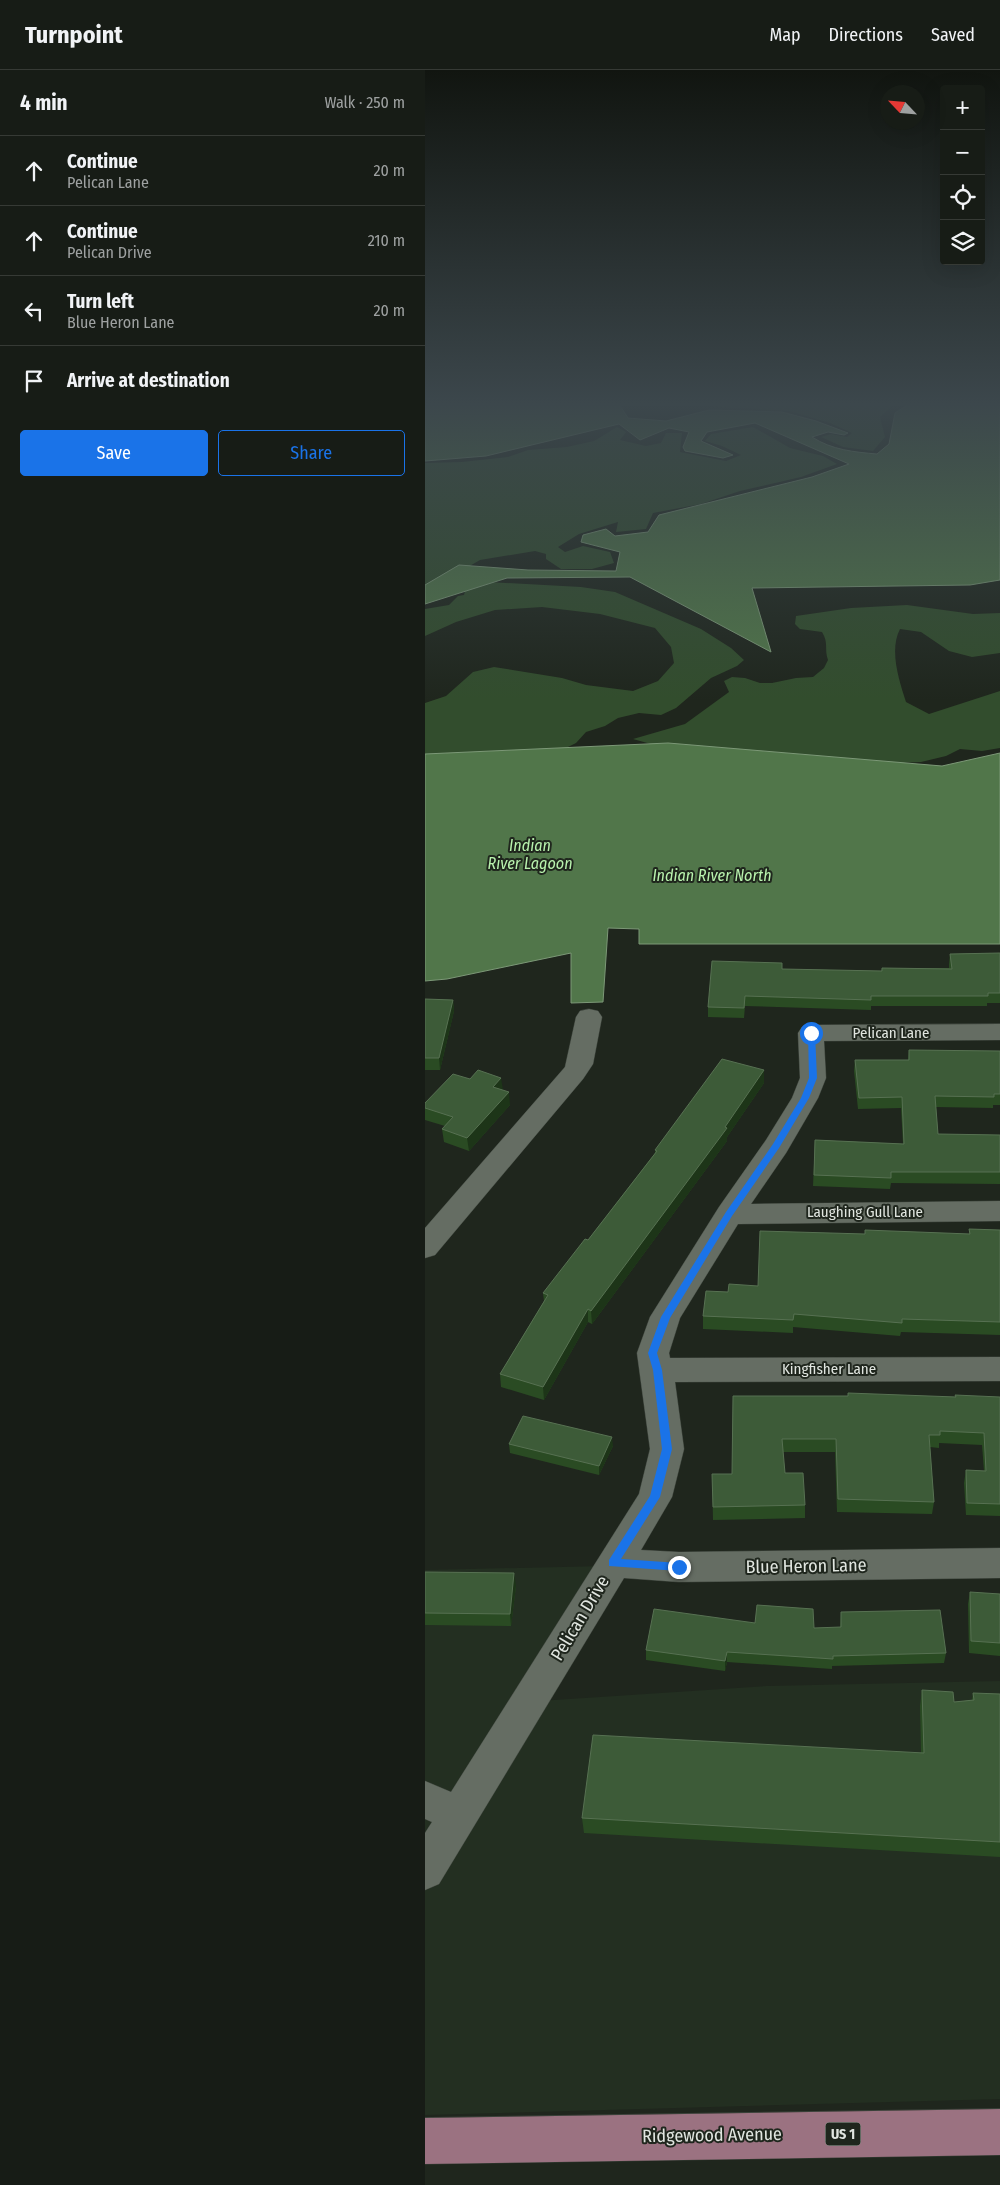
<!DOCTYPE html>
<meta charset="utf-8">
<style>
body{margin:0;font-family:"Fira Sans Condensed",sans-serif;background:#20251f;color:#f1f3f6}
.controls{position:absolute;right:15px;top:15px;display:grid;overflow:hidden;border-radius:5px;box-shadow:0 5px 20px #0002}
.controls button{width:45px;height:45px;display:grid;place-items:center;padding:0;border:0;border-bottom:1px solid #363a35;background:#171c16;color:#f1f3f6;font:25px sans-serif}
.compass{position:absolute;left:455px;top:15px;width:45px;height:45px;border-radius:50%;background:#171c16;box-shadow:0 5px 20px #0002;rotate:296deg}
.stop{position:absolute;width:15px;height:15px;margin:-11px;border:4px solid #1a73e8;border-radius:50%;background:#fff}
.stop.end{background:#1a73e8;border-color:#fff;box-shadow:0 1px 5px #0008}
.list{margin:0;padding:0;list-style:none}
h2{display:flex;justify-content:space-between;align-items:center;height:65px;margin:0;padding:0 20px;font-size:21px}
h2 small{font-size:16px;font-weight:400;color:#9ea1a1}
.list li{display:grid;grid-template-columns:32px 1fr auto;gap:15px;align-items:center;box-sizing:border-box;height:70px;padding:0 20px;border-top:1px solid #363a35}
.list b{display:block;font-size:19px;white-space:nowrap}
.list p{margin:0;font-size:16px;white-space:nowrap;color:#9ea1a1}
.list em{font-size:16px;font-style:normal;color:#9ea1a1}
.actions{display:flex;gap:10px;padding:15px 20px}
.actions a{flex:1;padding:11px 0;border:1px solid #1a73e8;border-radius:5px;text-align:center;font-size:18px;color:#1a73e8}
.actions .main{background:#1a73e8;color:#fff}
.icon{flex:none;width:28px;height:28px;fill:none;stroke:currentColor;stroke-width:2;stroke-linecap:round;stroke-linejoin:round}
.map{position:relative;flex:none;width:575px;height:2115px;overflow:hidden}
header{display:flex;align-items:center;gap:30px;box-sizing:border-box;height:70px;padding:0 25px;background:#171c16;border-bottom:1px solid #363a35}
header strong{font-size:24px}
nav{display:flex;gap:28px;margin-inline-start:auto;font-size:18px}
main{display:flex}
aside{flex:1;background:#171c16}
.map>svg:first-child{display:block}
</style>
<header>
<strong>Turnpoint</strong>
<nav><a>Map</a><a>Directions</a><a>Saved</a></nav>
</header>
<main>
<aside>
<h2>4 min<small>Walk · 250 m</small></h2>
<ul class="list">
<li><svg class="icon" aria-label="ahead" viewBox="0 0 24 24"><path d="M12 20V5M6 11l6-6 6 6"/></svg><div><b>Continue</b><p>Pelican Lane</p></div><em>20 m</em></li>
<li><svg class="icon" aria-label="ahead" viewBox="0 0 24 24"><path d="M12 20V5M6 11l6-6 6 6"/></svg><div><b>Continue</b><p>Pelican Drive</p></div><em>210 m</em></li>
<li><svg class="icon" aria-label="left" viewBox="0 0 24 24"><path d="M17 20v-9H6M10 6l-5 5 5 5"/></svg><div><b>Turn left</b><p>Blue Heron Lane</p></div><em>20 m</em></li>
<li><svg class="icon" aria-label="arrive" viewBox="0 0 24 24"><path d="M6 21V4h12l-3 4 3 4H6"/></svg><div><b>Arrive at destination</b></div></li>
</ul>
<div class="actions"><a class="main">Save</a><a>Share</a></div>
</aside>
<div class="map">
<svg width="575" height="2115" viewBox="0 0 575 2115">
<rect width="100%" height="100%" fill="#1f261d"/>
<!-- built -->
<path fill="#232f21" d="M180,1496L99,1632L342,1616L575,1611V2029L0,2045V1500Z"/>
<!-- green -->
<path fill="#324d2d" d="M250,334H469L455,347L460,367L448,381L418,377L396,367L406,364L422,367L427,363L405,353L364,341Z
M192,357L201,362L195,370L221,376L236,373L241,363H257L255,382L301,391L316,385L297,376L280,371L286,364L328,357L365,378L398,386L412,394L376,407L315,421L276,434L228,443L221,459L191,462L193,452L154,464L133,477L140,482L158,476L185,482L189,493L167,499H136L121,489V484L110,481L55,490L0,522V393L37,392L83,387L103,380L142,377L169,371Z
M63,512L156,517L190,522L276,559L306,578L319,590L312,596L286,608L251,638L236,645L214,643L193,648L180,656L161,662L151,673L137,680L0,693V633L21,626L48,602L69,597L137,608L161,615L208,621L233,611L249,593L246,577L230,558L175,544L117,537L70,540L31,552L0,566V539L24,535L33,526L39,525L40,521Z
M482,535L548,544L575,543V583L547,587L524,581L496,562L475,559C464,580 474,610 481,632L504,644L575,621V678L557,681L535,679L521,686L496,692L473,693L233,676L208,669L260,654L304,622L299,611L307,607L320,608L335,613H347L371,608L388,607L399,598L403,590C399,579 404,573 397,562L375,559L370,554L371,546L426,538Z"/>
<!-- water -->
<path fill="#51764a" stroke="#7c9877" d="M0,334H194L203,348L241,351L284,340L357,342L391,351L423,363L419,365L403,362L387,367C407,380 429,382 452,384L464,374L470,343L484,334H575V510L545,515L327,518L346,582L205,507L82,508L0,534V515L34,495L103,500L191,501L195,482L156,472L158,465L181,459L190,466L223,462L234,445L387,407L424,394L330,353L282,362L276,371L308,385L298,388L260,381L258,377L264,362L244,358L215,370L194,354L61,386L0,391Z
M243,673L517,696L575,683V874H214V859L183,858L178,932L146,933V883L22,909L0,911V684Z"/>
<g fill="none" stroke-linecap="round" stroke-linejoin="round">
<!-- minor casing -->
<g stroke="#3c433b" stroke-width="1">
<path id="minor" d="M164,939L173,941L177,947L168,994L158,1009L10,1185L0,1188V1158L140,997L151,947L155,941Z
M575,954V970L399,971L401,1008L393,1028L361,1083L326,1134L575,1131V1151L313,1154L255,1248L244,1283L245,1288L575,1287V1311L250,1312L259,1379L247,1427L216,1480L254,1482L575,1478V1508L254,1512L199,1508L14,1814L0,1820V1763L7,1752L0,1749V1711L26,1722L214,1424L225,1379L212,1283L225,1247L294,1137L341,1070L367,1028L375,1008L373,963L377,957L386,955Z"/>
</g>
<!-- major casing -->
<g stroke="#3c433b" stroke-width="1">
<path id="major" d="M575,2039V2085L0,2094V2048Z"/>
</g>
<!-- minor -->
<use href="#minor" fill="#656d63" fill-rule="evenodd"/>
<!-- major -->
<use href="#major" fill="#9b7281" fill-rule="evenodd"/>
</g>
<!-- wall -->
<path fill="#2a4b23" d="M575,883V933H562V936H446V940L320,936L319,948L283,947V937L357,899L456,901L457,898H524V894L525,884Z
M0,929L28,930L29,941L15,1000H0Z
M484,980L575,981V1035H568V1038L511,1037L513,1064L575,1065V1114L466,1113L465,1119L388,1116L390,1070L478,1074L476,1038L433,1039L429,1001L430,990H483Z
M339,1000V1013L302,1067V1071L167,1254L163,1252L119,1330L76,1317L75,1304L119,1231L118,1223L163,1170L230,1083V1080Z
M78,1020L85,1035L44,1081L19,1072L17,1059L20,1056L0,1050V1033Z
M544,1159L575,1160V1265L476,1262L475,1266L368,1257V1263L278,1259V1246L303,1222L333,1216L439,1164H544Z
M308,1326L575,1327V1446L541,1445L539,1413L541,1400L559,1401L557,1375L514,1373V1378L505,1377L509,1432L507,1444L412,1442L410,1382H358L360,1403L380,1435V1448L288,1450L287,1404H307Z
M84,1374L188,1376L174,1405L85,1383Z
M0,1502L91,1516L86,1556L0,1555Z
M545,1522L575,1524V1586L544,1583L543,1534Z
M416,1542L521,1583L519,1593L407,1596V1599L302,1592L300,1601L221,1590V1580L330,1553L389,1558L415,1557Z
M497,1620L529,1632L547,1630L548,1623L575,1624V1787L159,1763L157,1748L496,1683L495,1636Z"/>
<!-- shaded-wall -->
<path fill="#1d3518" d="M28,930L29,941L15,1000L14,988Z
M339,1000V1013L302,1067V1071L167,1254L166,1241Z
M76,1008L78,1020L68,1017Z
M84,1022L85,1035L44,1081L42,1068Z
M163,1239V1252L119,1330L118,1317Z
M187,1367L188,1376L174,1405V1396Z
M89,1503L91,1516L86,1556L85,1544Z
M302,1582V1592L300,1601V1591Z"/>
<!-- building -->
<path fill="#3d5b38" stroke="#577152" d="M575,883V923H563V926H446V930L320,926L319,938L283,937L287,891L357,893V899L457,901V898L527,899L525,884Z
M0,929L28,930L14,988H0Z
M484,980L575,981V1024H569V1027L510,1026L513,1064L575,1065V1102H466V1108L389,1105L390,1070L479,1074L477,1027L434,1028L430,990H484Z
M297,989L339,1000L300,1057L302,1058L166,1241L163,1239L118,1317L75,1304L123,1225L118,1223L160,1169L163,1170L232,1081L230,1080Z
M53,1000L76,1008L68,1017L84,1022L42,1068L17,1059L28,1047L0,1038V1033L28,1004L45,1009Z
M544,1159L575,1160V1252L477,1249V1253L369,1244L368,1250L278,1246L281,1221L303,1222L304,1214L333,1216L335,1161L440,1164V1160L545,1164Z
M423,1323L531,1327L530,1325L575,1327V1434L542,1433L541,1400L561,1401L559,1363L515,1361V1365H504L509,1432L413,1429L411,1369H357L360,1403H378L380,1435L288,1437L287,1404H307L308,1326H423Z
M98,1346L187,1367L174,1396L84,1374Z
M0,1502L89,1503L85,1544L0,1543Z
M545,1522L575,1524V1573L546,1571Z
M332,1535L388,1539L389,1558L416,1557V1542L515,1540L521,1583L408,1586V1589L302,1582L300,1591L221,1580L229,1539L330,1553Z
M497,1620L528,1622L529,1632L549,1630L548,1623L575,1624V1772L157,1748L168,1665L499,1683Z"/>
<!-- sky -->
<linearGradient id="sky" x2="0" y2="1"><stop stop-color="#111510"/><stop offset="0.53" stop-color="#3c474c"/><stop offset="1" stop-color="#3c474c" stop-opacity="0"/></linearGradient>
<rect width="575" height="630" fill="url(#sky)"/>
<!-- route -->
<path fill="#1a73e8" d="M383,962L390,963L392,1008L384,1028L354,1078L307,1146L245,1248L232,1283L237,1300L247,1379L235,1427L196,1489L254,1493L259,1497L254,1501L184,1496V1490L225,1426L237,1379L228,1300L223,1283L236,1247L301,1142L348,1074L376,1028L384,1008Z"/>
<g text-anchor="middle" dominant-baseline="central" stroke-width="4" stroke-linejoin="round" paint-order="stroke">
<!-- shield labels -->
<rect fill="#1f261d" stroke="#a7aca6" stroke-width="1" x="400.5" y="2052.5" width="35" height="23" rx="4"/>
<g font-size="14" font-weight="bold" fill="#e1e6e0">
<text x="418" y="2064">US 1</text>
</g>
<!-- street labels -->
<g font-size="15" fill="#e1e6e0" stroke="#1f261d">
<text x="466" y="963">Pelican Lane</text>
<text x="440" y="1142">Laughing Gull Lane</text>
<text x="404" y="1299">Kingfisher Lane</text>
</g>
<!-- water labels -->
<g font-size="16" font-style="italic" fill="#b9f3ae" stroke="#1f261d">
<text x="105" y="775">Indian<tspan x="105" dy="18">River Lagoon</tspan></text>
<text x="287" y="805">Indian River North</text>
</g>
<!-- near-street labels -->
<g font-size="18" fill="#e1e6e0" stroke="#1f261d">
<text transform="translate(381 1496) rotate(-1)">Blue Heron Lane</text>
<text transform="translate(155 1548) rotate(-59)">Pelican Drive</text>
<text transform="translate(287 2065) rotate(-1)">Ridgewood Avenue</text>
</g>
</g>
</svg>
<div class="controls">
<button>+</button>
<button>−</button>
<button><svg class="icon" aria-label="locate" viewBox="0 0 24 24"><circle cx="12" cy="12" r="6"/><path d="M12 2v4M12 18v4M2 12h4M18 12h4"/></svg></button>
<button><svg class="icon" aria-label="layers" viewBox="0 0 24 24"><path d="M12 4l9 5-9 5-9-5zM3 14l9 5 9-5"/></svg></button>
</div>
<svg class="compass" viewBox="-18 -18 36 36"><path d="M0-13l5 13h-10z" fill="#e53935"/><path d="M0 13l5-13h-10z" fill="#9ea1a1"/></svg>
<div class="stop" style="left:386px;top:963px"></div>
<div class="stop end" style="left:254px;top:1497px"></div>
</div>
</main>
